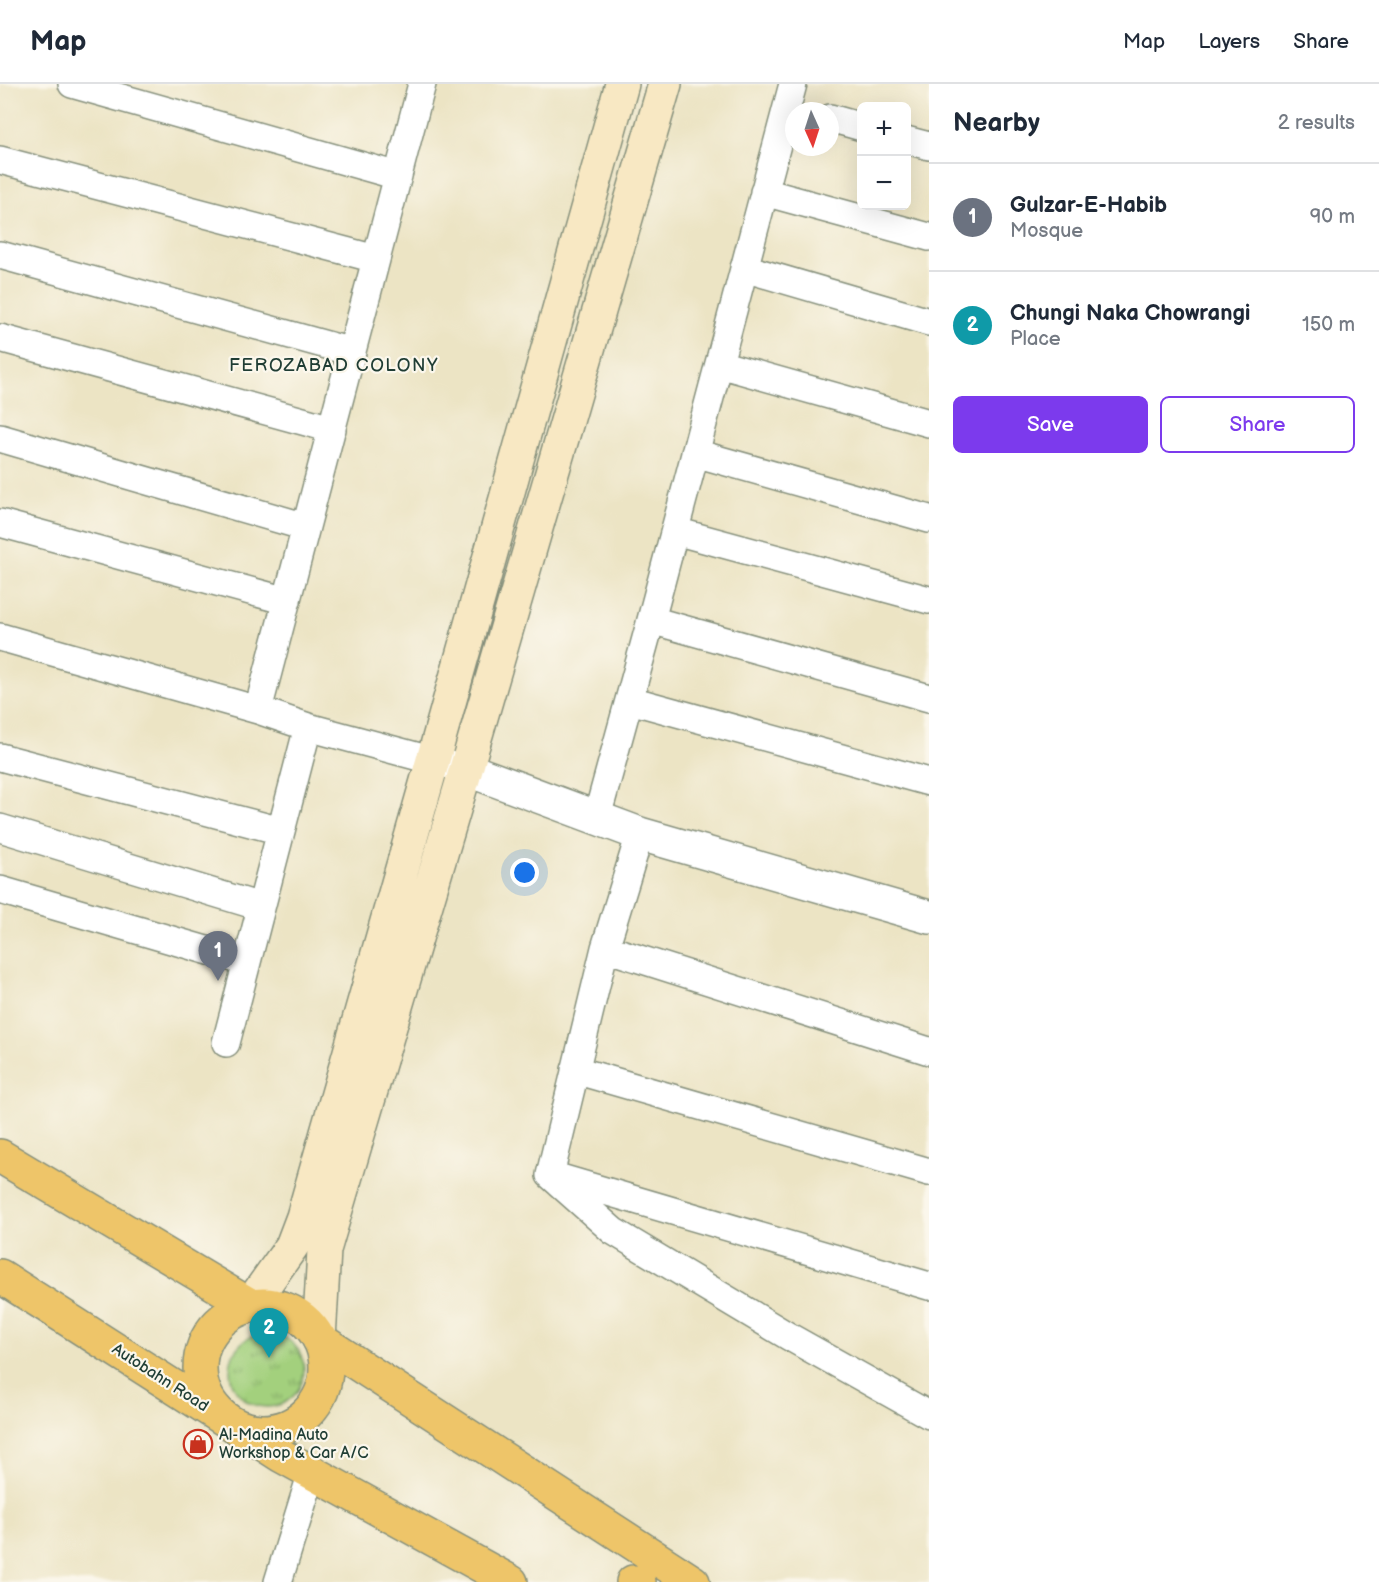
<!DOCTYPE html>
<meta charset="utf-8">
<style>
body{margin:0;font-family:"Balsamiq Sans",sans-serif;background:#f2f2f3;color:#1f2937}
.controls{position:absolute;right:18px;top:18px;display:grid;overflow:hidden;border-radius:9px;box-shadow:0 6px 24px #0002}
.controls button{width:54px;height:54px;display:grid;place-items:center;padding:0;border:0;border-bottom:2px solid #e0e1e3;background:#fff;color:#1f2937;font:30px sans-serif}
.compass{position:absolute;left:785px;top:18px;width:54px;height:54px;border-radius:50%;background:#fff;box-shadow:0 6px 24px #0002;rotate:177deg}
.you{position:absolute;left:525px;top:789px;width:21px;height:21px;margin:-15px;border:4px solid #fff;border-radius:50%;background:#1a73e8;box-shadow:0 0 0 9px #1a73e833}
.badge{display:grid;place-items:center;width:39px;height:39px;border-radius:50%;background:#7c3aed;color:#fff;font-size:20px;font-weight:700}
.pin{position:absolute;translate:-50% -50px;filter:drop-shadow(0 2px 3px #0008)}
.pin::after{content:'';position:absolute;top:32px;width:21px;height:18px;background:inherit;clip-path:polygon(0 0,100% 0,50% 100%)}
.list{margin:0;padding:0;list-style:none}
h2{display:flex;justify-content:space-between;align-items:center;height:78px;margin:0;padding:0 24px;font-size:26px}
h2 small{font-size:20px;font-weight:400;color:#747a83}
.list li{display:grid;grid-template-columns:39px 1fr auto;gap:18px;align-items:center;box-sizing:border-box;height:108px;padding:0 24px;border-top:2px solid #e0e1e3}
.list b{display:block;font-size:22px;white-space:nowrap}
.list p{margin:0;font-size:20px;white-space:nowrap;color:#747a83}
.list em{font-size:20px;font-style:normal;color:#747a83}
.actions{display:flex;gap:12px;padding:18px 24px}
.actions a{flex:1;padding:14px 0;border:2px solid #7c3aed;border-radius:9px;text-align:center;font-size:21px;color:#7c3aed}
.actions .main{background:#7c3aed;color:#fff}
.map{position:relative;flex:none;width:929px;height:1498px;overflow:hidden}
header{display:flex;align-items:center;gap:36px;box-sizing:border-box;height:84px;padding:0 30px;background:#fff;border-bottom:2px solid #e0e1e3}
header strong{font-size:28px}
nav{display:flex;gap:33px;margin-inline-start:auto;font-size:21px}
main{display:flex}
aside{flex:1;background:#fff}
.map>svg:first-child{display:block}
</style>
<header>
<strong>Map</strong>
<nav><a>Map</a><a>Layers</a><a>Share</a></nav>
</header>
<main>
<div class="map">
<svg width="929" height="1498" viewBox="0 0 929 1498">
<defs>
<pattern id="park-tufts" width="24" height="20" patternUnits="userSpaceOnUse" patternTransform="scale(1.5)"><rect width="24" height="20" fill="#a3d07d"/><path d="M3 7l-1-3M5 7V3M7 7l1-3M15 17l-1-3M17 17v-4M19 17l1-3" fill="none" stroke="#84aa67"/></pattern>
</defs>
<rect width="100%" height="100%" fill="#fbf7ec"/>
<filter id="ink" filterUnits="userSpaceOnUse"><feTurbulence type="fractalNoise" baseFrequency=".0167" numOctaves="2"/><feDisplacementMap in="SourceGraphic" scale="12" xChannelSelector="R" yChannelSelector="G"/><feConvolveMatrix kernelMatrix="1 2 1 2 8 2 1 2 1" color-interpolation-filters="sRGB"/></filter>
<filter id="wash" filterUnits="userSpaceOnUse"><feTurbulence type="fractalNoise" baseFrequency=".008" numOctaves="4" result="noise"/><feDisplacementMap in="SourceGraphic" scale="24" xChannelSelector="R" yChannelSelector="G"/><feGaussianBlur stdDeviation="1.35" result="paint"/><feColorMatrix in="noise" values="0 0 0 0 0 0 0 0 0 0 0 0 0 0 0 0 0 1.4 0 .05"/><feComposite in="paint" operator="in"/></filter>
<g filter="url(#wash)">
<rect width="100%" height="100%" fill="#ece4c4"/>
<!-- park -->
<path fill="url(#park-tufts)" stroke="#618658" stroke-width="1.5" d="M230 1286a37 37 0 1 1 74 0a37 37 0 1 1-74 0Z"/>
</g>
<g filter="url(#ink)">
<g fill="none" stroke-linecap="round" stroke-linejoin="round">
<!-- minor casing -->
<g stroke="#86907c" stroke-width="30">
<path id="minor" d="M72,0L398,92
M422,0L258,626L308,643L453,682
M830,34L862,43
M906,56L929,62
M0,76L376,175
M764,108L929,153
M0,171L352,268
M744,184L929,238
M0,254L332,345
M719,280L929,339
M0,354L306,443
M695,369L929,435
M0,439L287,517
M675,447L929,516
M651,536L929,614
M0,553L258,626
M630,616L929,698
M0,673L281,747
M597,733L651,536L793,0
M0,744L261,823
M640,750L605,864L550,1091L613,1147L788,1252L929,1331
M0,806L247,878
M605,864L929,967
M226,959L308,643
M575,986L929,1088
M557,1093L929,1202
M278,1498L312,1388"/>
</g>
<!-- tertiary casing -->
<g stroke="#86907c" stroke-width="36">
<path id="tertiary" d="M466,685L640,750L929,833"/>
</g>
<!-- secondary casing -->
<g stroke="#86907c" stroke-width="36">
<path id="secondary" d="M250,1221L292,1162L303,1133L433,676L622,0
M319,1255L324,1166L466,685L665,0"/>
</g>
<!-- trunk casing -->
<g stroke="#86907c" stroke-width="36">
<path id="trunk" d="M0,1072L250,1221
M0,1192L282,1372L511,1498
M200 1284a63 63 0 1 1 126 0a63 63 0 1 1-126 0Z
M319,1255L693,1498
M633,1498H639"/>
</g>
<!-- minor -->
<use href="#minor" stroke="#fff" stroke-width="27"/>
<!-- tertiary -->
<use href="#tertiary" stroke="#fff" stroke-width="33"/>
<!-- secondary -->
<use href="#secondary" stroke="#f8e8c3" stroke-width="33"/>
<!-- trunk -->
<use href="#trunk" stroke="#eec569" stroke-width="33"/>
</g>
</g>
<!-- icons -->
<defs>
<g id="shop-ring" transform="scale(1.5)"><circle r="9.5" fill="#fbf7ec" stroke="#c8321e" stroke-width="1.5"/><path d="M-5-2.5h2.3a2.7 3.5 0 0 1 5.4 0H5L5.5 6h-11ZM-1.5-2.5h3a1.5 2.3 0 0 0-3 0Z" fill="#c8321e"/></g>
</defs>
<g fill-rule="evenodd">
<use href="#shop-ring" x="198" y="1360"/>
</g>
<g text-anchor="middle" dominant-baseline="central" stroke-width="4.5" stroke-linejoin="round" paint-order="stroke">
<!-- street labels -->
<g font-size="16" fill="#1f3d34" stroke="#fbf7ec">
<text transform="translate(160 1294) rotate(33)">Autobahn Road</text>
</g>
<!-- poi labels -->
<g font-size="16" fill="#1f3d34" stroke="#fbf7ec" text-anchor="start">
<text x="219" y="1351">Al-Madina Auto<tspan x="219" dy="18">Workshop &amp; Car A/C</tspan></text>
</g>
<!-- neighbourhood labels -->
<g font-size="18" letter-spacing="1.5" fill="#1f3d34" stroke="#fbf7ec">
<text x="334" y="281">FEROZABAD COLONY</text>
</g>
</g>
</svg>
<div class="controls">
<button>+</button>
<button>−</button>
</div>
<svg class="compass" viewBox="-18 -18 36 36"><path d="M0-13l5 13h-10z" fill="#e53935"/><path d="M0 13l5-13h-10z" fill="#747a83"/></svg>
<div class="you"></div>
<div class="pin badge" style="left:218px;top:897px;background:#6b7280">1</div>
<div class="pin badge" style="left:269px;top:1274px;background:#0f9aa8">2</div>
</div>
<aside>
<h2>Nearby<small>2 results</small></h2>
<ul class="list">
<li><span class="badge" style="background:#6b7280">1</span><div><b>Gulzar-E-Habib</b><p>Mosque</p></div><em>90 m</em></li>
<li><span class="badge" style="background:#0f9aa8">2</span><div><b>Chungi Naka Chowrangi</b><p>Place</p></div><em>150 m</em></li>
</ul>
<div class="actions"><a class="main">Save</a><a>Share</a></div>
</aside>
</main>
